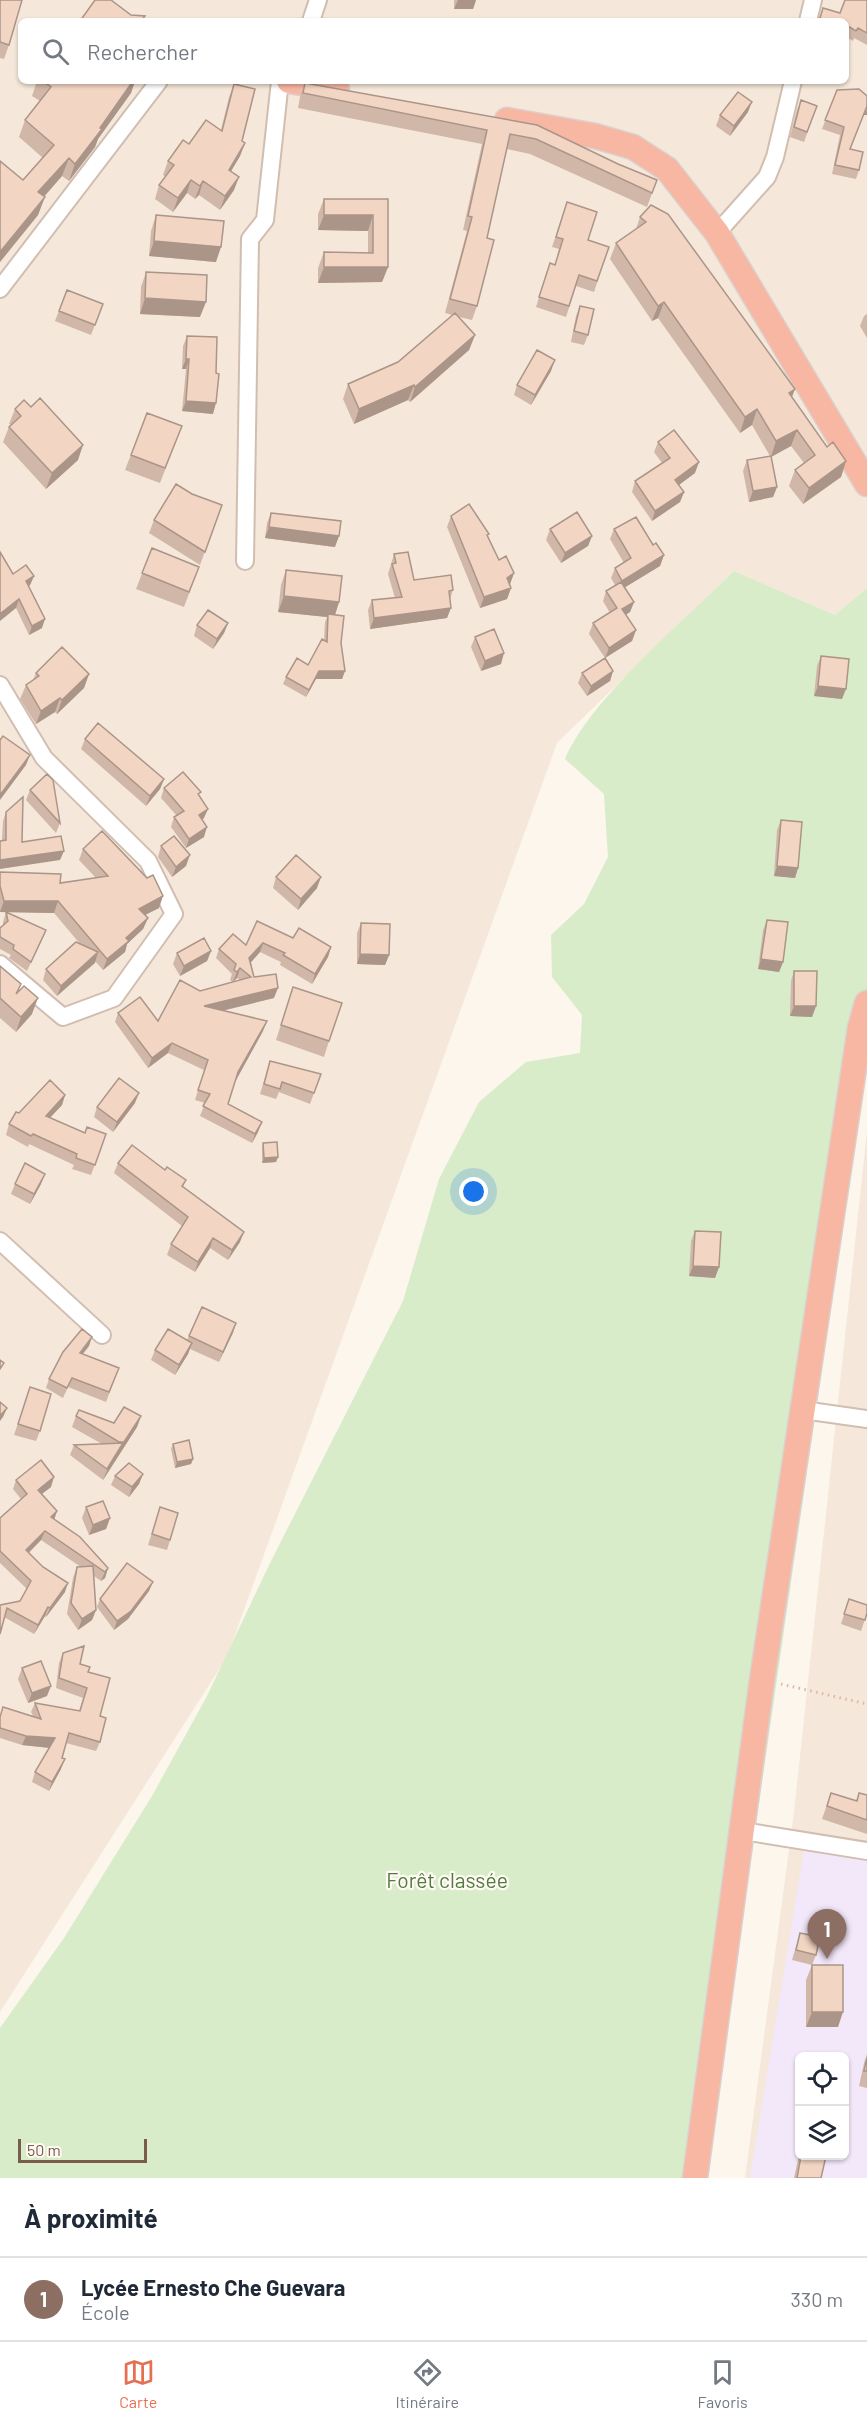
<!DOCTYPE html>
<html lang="fr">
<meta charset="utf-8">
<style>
body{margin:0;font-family:Barlow,sans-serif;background:#f2f2f3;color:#1f2937}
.controls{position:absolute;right:18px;bottom:18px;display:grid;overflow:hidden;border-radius:9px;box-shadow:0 2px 4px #0004}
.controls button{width:54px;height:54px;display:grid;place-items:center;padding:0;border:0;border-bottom:2px solid #e0e1e3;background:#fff;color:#1f2937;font:30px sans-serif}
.scale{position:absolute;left:18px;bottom:15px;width:129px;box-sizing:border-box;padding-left:6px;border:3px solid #7a5c4d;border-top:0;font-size:16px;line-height:21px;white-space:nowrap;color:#7a5c4d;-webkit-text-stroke:4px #fffaf3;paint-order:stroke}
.you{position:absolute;left:474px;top:1192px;width:21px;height:21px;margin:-15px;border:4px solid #fff;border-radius:50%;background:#1a73e8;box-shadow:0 0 0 9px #1a73e833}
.badge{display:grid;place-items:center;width:39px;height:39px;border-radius:50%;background:#e76f51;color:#fff;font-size:20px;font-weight:700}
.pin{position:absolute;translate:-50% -50px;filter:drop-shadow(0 2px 3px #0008)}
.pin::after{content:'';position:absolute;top:32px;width:21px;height:18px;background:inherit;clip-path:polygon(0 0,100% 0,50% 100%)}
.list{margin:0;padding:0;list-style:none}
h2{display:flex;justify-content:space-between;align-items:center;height:78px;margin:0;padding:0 24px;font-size:26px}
h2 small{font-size:20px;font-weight:400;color:#747a83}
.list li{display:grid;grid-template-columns:39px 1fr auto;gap:18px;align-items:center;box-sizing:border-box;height:84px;padding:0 24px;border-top:2px solid #e0e1e3}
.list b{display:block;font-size:22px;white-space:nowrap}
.list p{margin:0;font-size:20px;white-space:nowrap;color:#747a83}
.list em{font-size:20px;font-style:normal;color:#747a83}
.icon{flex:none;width:33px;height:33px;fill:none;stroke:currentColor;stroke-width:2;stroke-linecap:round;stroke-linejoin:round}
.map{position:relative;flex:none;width:867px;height:2178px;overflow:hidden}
.search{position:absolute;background:#fff;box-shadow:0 2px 4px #0004;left:18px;right:18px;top:18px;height:66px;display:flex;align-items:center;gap:15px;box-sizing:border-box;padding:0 21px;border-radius:9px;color:#747a83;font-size:22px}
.sheet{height:162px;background:#fff}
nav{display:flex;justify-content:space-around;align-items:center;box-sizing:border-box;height:84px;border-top:2px solid #e0e1e3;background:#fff;font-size:16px;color:#747a83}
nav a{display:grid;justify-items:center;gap:3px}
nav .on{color:#e76f51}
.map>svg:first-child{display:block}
</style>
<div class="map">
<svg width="867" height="2178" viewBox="0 0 867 2178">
<rect width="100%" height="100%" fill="#fdf6ec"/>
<!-- residential -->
<path fill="#f5e8da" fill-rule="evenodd" d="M0,0H867V588L835,615L734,571L557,743L227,1657L0,2012ZM21,21H846V81H21Z
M867,1131V2178H745L794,1812ZM800,2056H844V2156H800Z"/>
<!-- education -->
<path fill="#f3e8fa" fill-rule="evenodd" d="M804,1849L867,1861V2178H750ZM800,2056H844V2156H800Z"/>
<!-- green -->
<path fill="#d8ecc9" d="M734,571L835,615L867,588V1056L705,2178H0V2028L64,1938L152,1796L207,1696L270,1563L403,1301L439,1179L479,1102L526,1062L580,1053L582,1015L552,977L551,935L584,904L608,857L604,794L565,759C590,699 686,619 734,571Z"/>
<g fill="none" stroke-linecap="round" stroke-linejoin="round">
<!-- minor casing -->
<g stroke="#d1beb0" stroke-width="20">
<path id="minor" d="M311,21L318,0
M808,21L813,0
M717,233L767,177L775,157L793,81
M0,289L159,81
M245,561L250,239L265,220L280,81
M0,685L44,758L148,861L174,914L114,998L63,1017L0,964
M0,1241L102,1335
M803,1410L867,1419
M743,1831L867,1851"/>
</g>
<!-- highway casing -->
<g stroke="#dad1cd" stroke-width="27">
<path id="highway" d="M289,81L337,89
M507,120L595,136L633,147L667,169L717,233L867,484
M695,2178L762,1680L860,1028L867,1003"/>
</g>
<!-- path -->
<path stroke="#d9b8a5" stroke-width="3" stroke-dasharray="1.5 4.5" stroke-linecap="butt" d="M781,1684L867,1704"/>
<!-- minor -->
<use href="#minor" stroke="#fff" stroke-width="16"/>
<!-- highway -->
<use href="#highway" stroke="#f7b7a3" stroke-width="24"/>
</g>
<!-- wall -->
<path fill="#d1b7a8" d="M0,0L9,45L4,59L0,58Z
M454,0H476L473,9H454Z
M867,0V45L854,38L853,41L846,37V21L840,13Z
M37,81H135L131,93L98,139L95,147L69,181L62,176L44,197L38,215L0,262V161L23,180L43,158L19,137L25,120L40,101L32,96Z
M305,83L537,125L618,164L657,180L647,207L530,154L507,149L487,238L477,306L472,320L459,317L475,335L469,350L410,402L408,400L354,424L343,399L348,384L398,362L452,315L445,313L467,231L463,230L482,144L298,108L300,97Z
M234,84L242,141L245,143L240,156L231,171L234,190L220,210L199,195L195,199L187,193L173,212L155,199L159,185L166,177L163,175L168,161L189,144L221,130L229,97Z
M837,90L867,96V115H863L850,149L859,170L856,179L832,174L840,135L822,129Z
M801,100L817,106L804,142L790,137L797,110Z
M748,112L730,136L716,126L720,115Z
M324,199H388V267L382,282L318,283V268L324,252L368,253V231L318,230V214Z
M567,202L588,240L609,247L594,292L576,286L566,317L536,307L550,263L555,265L559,249L552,247Z
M651,205L792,397L827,447L846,461L841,477L803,504L789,486L795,470L804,463L791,446L771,457L777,487L773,497L749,502L743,471L747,460L770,456L752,425L740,433L658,318L652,321L610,259L616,243L636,229L640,217Z
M156,215L216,262L149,256L151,231Z
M146,272L200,317L140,314L141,287Z
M67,290L103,304L91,335L55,321Z
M580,306L588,335L584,345L571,342L576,316Z
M867,314V338L860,326L864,316Z
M187,336L213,414L182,411L186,369H182L183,346Z
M551,371L531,405L514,395L517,385Z
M15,409L78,460L46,489L3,442L9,427L11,425L9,424Z
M147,413L176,442L160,483L125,470Z
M658,442L695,473L679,485L684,492L680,502L652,521L632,492L635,481L662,463L654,452Z
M192,494L222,505L200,565L149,533L154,520Z
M271,513L335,547L265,538L267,523Z
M451,516L488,537L499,560L514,573L510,584L511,588L507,599L480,608L447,527Z
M550,529L592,536L588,546L561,563L546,540Z
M614,529L653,545L664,555L660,566L625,587L634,602L630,612L626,615L636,630L632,641L605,658L589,634L593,623L610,613L603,601L606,591L615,585L611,578L615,568L624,563L610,539Z
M152,548L199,567L184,607L136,589Z
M394,554L414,580L453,590L450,599L447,618L370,629L368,610L372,600L395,598L388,574Z
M286,570L339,602L335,615L341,643L345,671L342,679H316L306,697L283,684L286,677L308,665L324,640L325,622L327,617L278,612L281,585Z
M13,574L34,576L30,585L29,586L42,628L29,635L16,608Z
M228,623L224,633L213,649L194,636L197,625Z
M475,637L501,664L481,671L471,647Z
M821,656L842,699L814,696L817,666Z
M613,671L610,681L587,696L578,683L582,673Z
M36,673L89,674L84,688L57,714L55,712L36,724L20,699L26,685L33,680Z
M85,739L164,779L160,789L146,806L81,749Z
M164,788L199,796L204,818L202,820L204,837L186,848L171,827L174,817L177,816L161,798Z
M30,790L60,823L56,833L26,800Z
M6,812L22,842L60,860L2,840L3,821Z
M781,820L798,868L795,878L774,876L777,830Z
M161,846L186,866L172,877L158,857Z
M83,849L159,908L145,915L148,918L143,929L127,944L125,952L103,970L95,961L57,996L43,980L46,969L81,945L54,913L0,912V872L60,883L96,878L79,860Z
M276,877L317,888L298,910L273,888Z
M6,912L42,939L27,971L9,958L11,955L0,949V928L3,925V922Z
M767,920L783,962L779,972L758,969L763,930Z
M361,923L389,955L385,965L357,964V933Z
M293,938L331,947L328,957L312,984L280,965L281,962L260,952L251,962L254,977L274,998L222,1011L263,1031L236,1080L228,1104L258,1132L252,1143L200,1116L205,1103L195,1100L204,1070L168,1053L148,1068L115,1022L118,1013L158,1021L200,991L240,980L237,978L233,982L230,980L232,974L216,958L219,949Z
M211,951L207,961L180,976L173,964L177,953Z
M0,966L21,984L17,992L32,1014L16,1032L0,1018Z
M794,971L816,1006L812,1017L790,1016L791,981Z
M293,987L329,1041L324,1057L276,1040Z
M270,1061L321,1074L310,1104L279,1092L276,1099L260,1094Z
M65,1095L62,1105L50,1118L85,1133L106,1134L91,1175L72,1169L74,1165L29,1144L28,1147L6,1135L9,1124L19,1113Z
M135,1103L113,1132L94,1117L97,1107Z
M263,1143L278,1157L276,1162L262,1163V1149Z
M118,1163L165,1170L186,1180L183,1187L240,1242L228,1260L210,1248L195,1272L167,1255L171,1244L182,1226L114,1173Z
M15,1184H41L30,1204L11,1194Z
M695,1231L719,1267L715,1278L689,1276L691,1241Z
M236,1323L219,1362L190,1349L188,1354L175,1375L151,1360L155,1350L187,1340L189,1336Z
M89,1346L83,1354L119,1368L106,1402L68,1387L63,1398L46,1388L49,1379Z
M30,1387L40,1431L36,1441L14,1435Z
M76,1416L114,1423L141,1416L137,1427L103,1480L70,1455L74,1445L102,1444L72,1427Z
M173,1444L193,1459L191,1464L175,1468L171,1449Z
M143,1474L139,1484L129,1497L111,1485L115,1476Z
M16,1480L51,1487L42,1494L57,1511L54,1520L108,1568L105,1578L101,1581L94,1576L96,1610L92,1620L78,1630L67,1614L73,1578L77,1567H81L41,1540L29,1553L65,1592L46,1617L45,1616L34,1634L4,1617L0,1605L20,1601L27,1589L0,1563V1518L21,1499L13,1489Z
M86,1507L110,1518L106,1529L89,1535L82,1518Z
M160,1507L170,1540L167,1550L148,1545Z
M149,1591L128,1619L114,1630L97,1607L100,1599Z
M849,1599L867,1613L861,1631L841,1624Z
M63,1653L80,1664L88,1672L100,1716V1742L96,1751L66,1743L62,1758L61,1769L49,1791L32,1782L35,1772L49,1748L22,1745L0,1738V1716H33L31,1712L35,1703L79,1711L83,1698L56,1688L59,1663Z
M22,1668L47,1696L28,1703L18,1679Z
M831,1793L856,1801L859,1793L867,1795V1834L822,1819Z
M800,1933L816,1955L812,1965L838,2027H806V1980L812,1965L792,1960Z
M867,2054V2088L859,2086L864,2063Z
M800,2150V2156H826L821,2178H794Z"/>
<!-- shaded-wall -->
<path fill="#aa9588" d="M458,0H476L473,9H454Z
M133,81H135L131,93L98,139L95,147L69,181L75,164Z
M752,102L748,112L730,136L734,126Z
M866,106L867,115H863Z
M245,143L240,156L224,183L229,170Z
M69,158L62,176L32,210L38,192Z
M239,177L234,190L220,210L225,196Z
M191,180L187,193L173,212L178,198Z
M203,181L199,195L195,199L200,186Z
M45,197L38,215L0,262V252Z
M324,215H373L368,231L318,230Z
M154,241L221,247L216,262L149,256Z
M324,267H388L382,282L318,283Z
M145,298L206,302L200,317L140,314Z
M664,302L658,318L652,321L658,306Z
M475,335L469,350L410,402L415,387Z
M186,359H189L186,369H182Z
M555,360L551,371L531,405L535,395Z
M414,385L408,400L354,424L359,409Z
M795,389L789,405V393Z
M186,401L216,403L213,414L182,411Z
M757,409L752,425L740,433L745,417Z
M797,430L791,446L771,457L776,441Z
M83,445L78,460L46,489L52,473Z
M846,461L841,477L803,504L809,488Z
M699,462L695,473L672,490L675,480Z
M777,487L773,497L749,502L753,491Z
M684,492L680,502L652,521L655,511Z
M269,527L339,536L335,547L265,538Z
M592,536L588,546L561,563L565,553Z
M664,555L660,566L619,591L622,581Z
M514,573L510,584L503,588L507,578Z
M34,576L30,585L23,590L26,581Z
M511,588L507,599L480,608L484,597Z
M284,596L339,602L334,618L328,614L327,617L278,612Z
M19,599L16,608L0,621V614Z
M634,602L630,612L618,619L622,609Z
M451,608L447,618L370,629L374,618Z
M45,619L42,628L29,635L32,626Z
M228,623L224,633L213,649L217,639Z
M636,630L632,641L605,658L609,648Z
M504,653L501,664L481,671L485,661Z
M319,671H345L342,679H316L306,697L309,690Z
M613,671L610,681L587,696L591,686Z
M89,674L84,688L57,714L62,700Z
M818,686L846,689L842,699L814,696Z
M60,698L55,712L36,724L41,711Z
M30,755L26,765L0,800V795Z
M164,779L160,789L146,806L150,796Z
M208,809L204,818L195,824L199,815Z
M207,827L204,837L186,848L189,839Z
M64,851L60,860L0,869V860Z
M190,855L186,866L172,877L176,867Z
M777,866L798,868L795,878L774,876Z
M321,877L317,888L298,910L301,899Z
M163,896L159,908L135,920L139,909Z
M4,901H58L54,913L0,912Z
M148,918L143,929L127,944L125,952L103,970L107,959L126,938Z
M263,943L260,952L246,968L249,958Z
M331,947L328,957L312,984L315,974Z
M211,951L207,961L180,976L184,966Z
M98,952L95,963L57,996L61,986Z
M360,954L389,955L385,965L357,964Z
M761,959L783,962L779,972L758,969Z
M240,968L237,978L233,982L237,972Z
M278,988L274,998L200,1016L204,1006Z
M38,998L32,1014L16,1032L21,1017Z
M794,1006H816L812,1017L790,1016Z
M267,1021L263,1031L235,1082L238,1072Z
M172,1043L168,1053L148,1068L152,1058Z
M139,1093L135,1103L113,1132L117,1122Z
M65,1095L62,1105L42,1126L46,1116Z
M262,1122L258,1132L252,1143L255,1134Z
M278,1157L276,1162L262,1163L264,1158Z
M45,1174L41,1184L30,1204L34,1194Z
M244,1232L240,1242L228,1260L232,1250Z
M213,1238L210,1248L195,1272L198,1262Z
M693,1266L719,1267L715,1278L689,1276Z
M236,1323L233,1333L219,1362L223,1352Z
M92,1337L89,1346L76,1362L80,1353Z
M192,1343L188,1354L175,1375L179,1365Z
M7,1408L3,1417L0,1421V1416Z
M141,1416L137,1427L103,1480L119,1442Z
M193,1459L191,1464L175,1468L177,1462Z
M143,1474L139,1484L129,1497L132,1487Z
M54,1477L51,1487L35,1499L38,1490Z
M57,1511L54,1520L51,1517Z
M110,1518L106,1529L89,1535L93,1525Z
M45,1531L41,1540L22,1559L26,1550Z
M108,1568L105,1578L101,1581L105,1572Z
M153,1582L149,1591L128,1619L114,1630L117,1621Z
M68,1583L65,1592L46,1617L50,1608Z
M48,1607L45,1616L34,1634L38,1625Z
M96,1610L92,1620L78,1630L82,1619Z
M51,1686L47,1696L28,1703L32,1693Z
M26,1736L55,1738L51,1748L22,1745Z
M65,1759L61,1769L49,1791L52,1782Z
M812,2012H843L838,2027H806Z"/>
<!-- building -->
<path fill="#f3d5c3" stroke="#aa9588" stroke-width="1.5" d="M0,0H22L9,45L0,42Z
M95,0H111L131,15L145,16L141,21H80Z
M845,0H867V33L858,28L856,31L846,25V21H812L820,18L823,8L840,13Z
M43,81H133L100,128L102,129L75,164L69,158L38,192L45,197L0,252V161L23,180L54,145L25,120L51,87Z
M305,83L537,125L618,164L657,180L652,193L536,139L510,134L487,238L494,240L477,306L450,299L472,217L468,216L487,130L303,93Z
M234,84L255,89L242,141L245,143L229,170L239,177L225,196L203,181L200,186L191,180L178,198L159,185L174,165L168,161L183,140L189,144L206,120L222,131Z
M859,89L867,96V106L850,149L863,152L859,170L835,165L844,127L825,120L837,90Z
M738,92L752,102L734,126L720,115Z
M801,100L817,106L807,132L794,127Z
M324,199H388V267H324V252L373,253V215H324Z
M567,202L597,212L588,240L609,247L597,281L579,275L569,306L539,297L550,263L555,265L563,239L556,237Z
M651,205L668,214L795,389L789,393L827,447L833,442L846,461L809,488L795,470L815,455L797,430L776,441L757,409L745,417L664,302L658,306L616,243L646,222L640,217Z
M156,215L224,221L221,247L154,241Z
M146,272L207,275L206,302L145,298Z
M67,290L103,304L95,325L59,311Z
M580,306L594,309L588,335L574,331Z
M455,313L475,335L415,387L414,385L359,409L348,384L398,362Z
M187,336L217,337L216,373L219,374L216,403L186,401L189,359H186Z
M537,350L555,360L535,395L517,385Z
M40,398L83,445L52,473L9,427L21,416L15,409L24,400L31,407Z
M147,413L182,426L165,468L131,455Z
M674,430L699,462L675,480L684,492L655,511L635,481L670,458L658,442Z
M771,456L777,487L753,491L747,460Z
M176,484L192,494L222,505L205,552L154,520Z
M469,504L489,534L487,535L499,560L506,556L514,573L507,578L511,588L484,597L451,516Z
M577,512L592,536L565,553L550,529Z
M271,513L341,521L339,536L269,527Z
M636,517L653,545L656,543L664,555L622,581L615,568L631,558L614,529Z
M152,548L199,567L189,592L142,573Z
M0,552L13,574L26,565L34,576L26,581L45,619L32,626L19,599L0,614Z
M408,552L414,580L451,575L453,590L449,591L451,608L374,618L372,600L402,597L392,564L396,563L394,554Z
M286,570L342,576L339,602L284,596Z
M621,582L634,602L622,609L636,630L609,648L593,623L617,608L606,591Z
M208,610L228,623L217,639L197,625Z
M328,614L344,616L341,643L345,671H319L309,690L286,677L297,658L308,665L322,639L327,642Z
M494,629L504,653L485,661L475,637Z
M62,647L89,674L62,700L60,698L41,711L26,685L39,676L36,673Z
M821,656L849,659L846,689L818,686Z
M605,658L613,671L591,686L582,673Z
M98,723L164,779L150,796L85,739Z
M3,736L30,755L0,795V740Z
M183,772L201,792L198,794L208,809L199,815L207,827L189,839L174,817L184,811L164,788Z
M47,774L53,780L60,823L30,790Z
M23,797L22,842L61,836L64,851L0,860V841L6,840V812Z
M781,820L802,822L798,868L777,866Z
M102,831L147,878L153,875L163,896L139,909L148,918L126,938L129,941L107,959L58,901H4L0,886V872L61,874L60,883L108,876L83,849Z
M174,836L190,855L176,867L161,846Z
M296,855L321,877L301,899L276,877Z
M6,912L46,930L31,962L13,949L14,945L0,937V928L8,921Z
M767,920L788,922L783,962L761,959Z
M257,921L293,938L299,928L331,947L315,974L283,955L285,953L263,943L249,958L254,977L276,974L278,988L204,1006L267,1021L238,1072L228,1104L262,1122L255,1134L203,1106L210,1094L198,1090L208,1060L172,1043L152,1058L118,1013L140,997L158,1021L180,980L200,991L251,977L240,968L237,972L234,970L236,964L219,949L233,934L246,945Z
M361,923L390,924L389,955L360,954Z
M204,938L211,951L184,966L177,953Z
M76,942L98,952L61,986L46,969Z
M0,966L21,984L16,994L24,986L38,998L21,1017L0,998Z
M794,971H817L816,1006H794Z
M293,987L342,1003L329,1041L281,1025Z
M270,1061L321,1074L314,1093L282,1082L280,1089L264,1084Z
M119,1078L139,1093L117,1122L97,1107Z
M50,1080L65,1095L46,1116L85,1133L87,1127L106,1134L95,1165L76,1158L77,1154L33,1134L31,1136L9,1124L16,1112L19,1113Z
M277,1142L278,1157L264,1158L263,1143Z
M132,1145L165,1170L167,1167L186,1180L182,1186L244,1232L232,1250L213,1238L198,1262L171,1244L188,1217L118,1163Z
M25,1163L45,1174L34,1194L15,1184Z
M695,1231L721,1232L719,1267L693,1266Z
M202,1307L236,1323L223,1352L189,1336Z
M82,1329L92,1337L80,1353L119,1368L109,1392L72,1378L67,1388L49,1379L63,1352Z
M168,1329L192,1343L179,1365L155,1350Z
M0,1360L4,1363L0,1369Z
M30,1387L51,1394L40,1431L18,1424Z
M0,1402L7,1408L0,1416Z
M124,1407L141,1416L124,1442H119L76,1416L79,1410L114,1423Z
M189,1440L193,1459L177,1462L173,1444Z
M123,1443L107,1469L74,1445Z
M41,1460L54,1477L38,1490L57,1511L51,1517L80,1537L108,1568L105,1572L45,1531L26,1550L43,1567L68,1583L50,1608L48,1607L38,1625L7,1608L0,1634V1605L20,1601L31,1581L0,1551V1518L27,1494L16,1480Z
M129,1463L143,1474L132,1487L115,1476Z
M103,1501L110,1518L93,1525L86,1507Z
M160,1507L178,1513L170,1540L152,1534Z
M127,1563L153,1582L131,1611L117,1621L100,1599Z
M93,1566L96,1610L82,1619L71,1603L77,1567Z
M849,1599L867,1605V1613L865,1620L844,1614Z
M84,1646L80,1664L90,1667L88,1672L110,1678L100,1716L106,1718L100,1742L69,1733L62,1758L65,1759L52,1782L35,1772L55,1738L26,1736L0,1728V1717L3,1707L41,1719L35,1703L80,1711L87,1688L59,1678L63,1653Z
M41,1661L51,1686L32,1693L22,1668Z
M831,1793L857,1801L859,1793L867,1795V1820L827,1806Z
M800,1933L820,1937L816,1955L796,1950Z
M812,1965H843V2012H812Z
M867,2058V2071H864Z
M801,2156H826L821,2178H797Z"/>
<g text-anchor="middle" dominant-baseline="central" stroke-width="4.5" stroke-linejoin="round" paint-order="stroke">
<!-- park labels -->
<g font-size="21" fill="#537a41" stroke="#fffaf3">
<text x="447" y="1879">Forêt classée</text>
</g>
</g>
</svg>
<div class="controls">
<button><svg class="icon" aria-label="locate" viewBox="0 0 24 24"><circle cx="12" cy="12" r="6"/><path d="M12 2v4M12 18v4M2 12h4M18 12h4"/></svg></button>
<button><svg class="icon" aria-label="layers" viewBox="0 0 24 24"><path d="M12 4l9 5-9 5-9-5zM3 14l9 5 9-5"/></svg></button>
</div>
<div class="scale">50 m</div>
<div class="you"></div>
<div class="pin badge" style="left:827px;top:1959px;background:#8d6e63">1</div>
<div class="search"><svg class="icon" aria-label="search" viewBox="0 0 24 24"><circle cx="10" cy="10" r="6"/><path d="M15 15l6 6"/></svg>Rechercher</div>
</div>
<section class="sheet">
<h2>À proximité<small></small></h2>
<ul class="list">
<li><span class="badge" style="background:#8d6e63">1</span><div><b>Lycée Ernesto Che Guevara</b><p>École</p></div><em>330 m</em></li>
</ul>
</section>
<nav>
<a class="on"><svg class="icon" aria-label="map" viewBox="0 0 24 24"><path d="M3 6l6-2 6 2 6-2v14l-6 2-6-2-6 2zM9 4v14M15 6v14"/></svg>Carte</a>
<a><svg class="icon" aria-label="directions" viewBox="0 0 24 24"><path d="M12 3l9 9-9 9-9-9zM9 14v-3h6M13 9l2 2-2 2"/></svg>Itinéraire</a>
<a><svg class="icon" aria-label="saved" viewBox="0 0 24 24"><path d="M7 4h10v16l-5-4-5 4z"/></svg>Favoris</a>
</nav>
